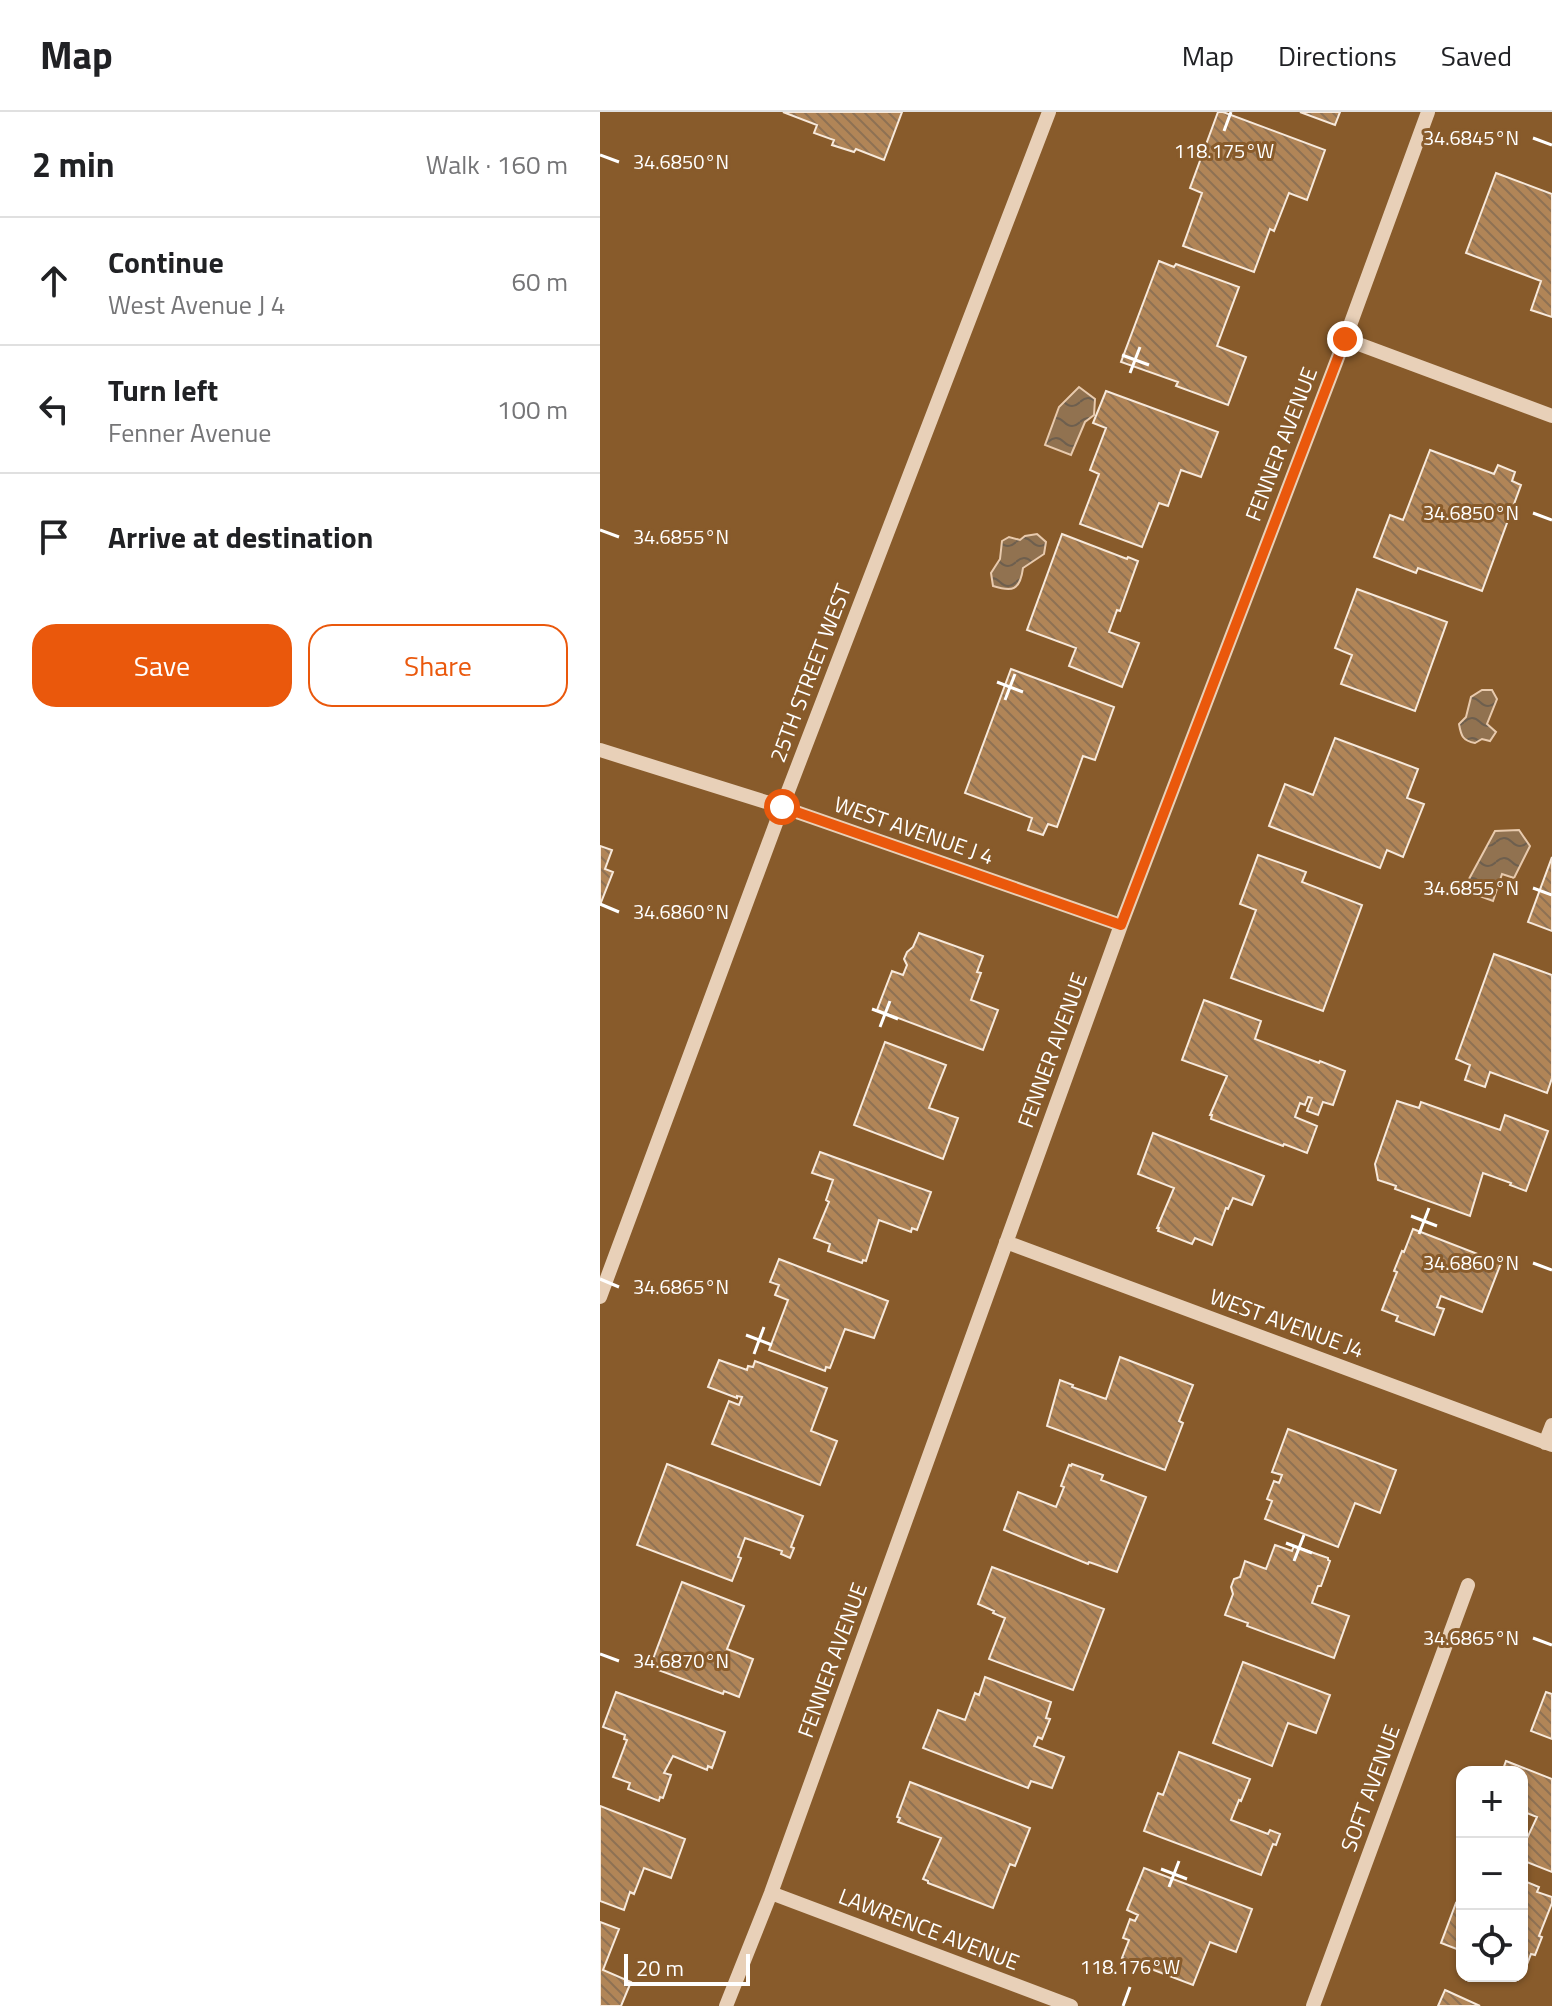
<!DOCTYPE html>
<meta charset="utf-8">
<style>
body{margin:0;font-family:"Titillium Web",sans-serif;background:#f2f2f2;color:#202124}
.controls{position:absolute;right:24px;bottom:24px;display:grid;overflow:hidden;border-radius:16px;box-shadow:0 2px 6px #0004}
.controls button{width:72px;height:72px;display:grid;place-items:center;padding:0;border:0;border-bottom:2px solid #e0e0e0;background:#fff;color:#202124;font:40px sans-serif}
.scale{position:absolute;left:24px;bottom:20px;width:126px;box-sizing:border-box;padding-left:8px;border:4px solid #fff;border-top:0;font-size:22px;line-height:28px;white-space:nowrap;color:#fff;-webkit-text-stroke:6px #885b2b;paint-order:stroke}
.stop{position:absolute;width:24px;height:24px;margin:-18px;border:6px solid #ea580c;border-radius:50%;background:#fff}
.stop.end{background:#ea580c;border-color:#fff;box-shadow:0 2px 8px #0008}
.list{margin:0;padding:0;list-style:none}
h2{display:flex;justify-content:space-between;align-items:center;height:104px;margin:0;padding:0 32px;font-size:34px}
h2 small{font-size:26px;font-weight:400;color:#757577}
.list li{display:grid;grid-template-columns:52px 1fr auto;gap:24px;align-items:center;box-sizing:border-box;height:128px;padding:0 32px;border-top:2px solid #e0e0e0}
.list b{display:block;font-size:30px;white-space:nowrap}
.list p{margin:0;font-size:26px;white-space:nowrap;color:#757577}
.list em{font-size:26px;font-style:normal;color:#757577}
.actions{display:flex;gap:16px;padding:24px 32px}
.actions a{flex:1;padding:18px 0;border:2px solid #ea580c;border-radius:24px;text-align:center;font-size:28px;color:#ea580c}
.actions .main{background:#ea580c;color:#fff}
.icon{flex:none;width:44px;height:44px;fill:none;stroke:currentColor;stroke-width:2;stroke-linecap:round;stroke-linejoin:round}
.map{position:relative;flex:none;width:952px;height:1894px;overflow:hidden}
header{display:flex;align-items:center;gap:48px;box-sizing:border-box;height:112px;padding:0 40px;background:#fff;border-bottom:2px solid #e0e0e0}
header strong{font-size:38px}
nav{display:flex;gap:44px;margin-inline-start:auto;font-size:28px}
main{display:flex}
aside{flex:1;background:#fff}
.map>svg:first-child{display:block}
</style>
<header>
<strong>Map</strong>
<nav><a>Map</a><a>Directions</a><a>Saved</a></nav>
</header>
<main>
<aside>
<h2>2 min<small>Walk · 160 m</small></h2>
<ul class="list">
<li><svg class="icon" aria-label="ahead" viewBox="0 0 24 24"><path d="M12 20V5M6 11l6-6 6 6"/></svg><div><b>Continue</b><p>West Avenue J 4</p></div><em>60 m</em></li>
<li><svg class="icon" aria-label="left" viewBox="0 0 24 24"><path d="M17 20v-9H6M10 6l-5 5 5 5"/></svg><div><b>Turn left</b><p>Fenner Avenue</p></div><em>100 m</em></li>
<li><svg class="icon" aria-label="arrive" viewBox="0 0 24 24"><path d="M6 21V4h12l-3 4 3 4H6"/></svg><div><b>Arrive at destination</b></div></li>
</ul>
<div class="actions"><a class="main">Save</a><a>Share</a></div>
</aside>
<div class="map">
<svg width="952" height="1894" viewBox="0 0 952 1894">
<defs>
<pattern id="water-waves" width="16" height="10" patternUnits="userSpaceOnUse" patternTransform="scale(2)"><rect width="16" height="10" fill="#917250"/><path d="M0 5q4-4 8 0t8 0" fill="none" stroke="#6e5f4e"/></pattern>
<pattern id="building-back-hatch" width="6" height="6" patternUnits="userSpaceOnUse" patternTransform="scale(2)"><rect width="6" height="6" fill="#b18557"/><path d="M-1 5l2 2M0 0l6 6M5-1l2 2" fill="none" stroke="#8e7153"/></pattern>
</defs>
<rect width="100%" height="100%" fill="#885b2b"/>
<!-- water -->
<path fill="url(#water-waves)" stroke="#e8caad" stroke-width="2" d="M479,275L495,287L494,303L485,310L471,343L445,333L459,295Z
M437,422L446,430L444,442L423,456C420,479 412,480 393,474L391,461L400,447L402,429L409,425L420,428L425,424Z
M882,578H892L897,587L887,612L896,620L890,629L882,627L875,631C863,629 861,624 859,612L866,605L871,585Z
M919,718L930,734L914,766L902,762L893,789L863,778L895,719Z"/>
<!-- building -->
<path fill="url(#building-back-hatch)" stroke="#f7e9db" stroke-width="2" d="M183,0H302L284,48L256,37L254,40L232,33L234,28L214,21L217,13Z
M618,0H623L725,38L707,88L689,81L674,119L670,117L654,160L583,134L602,81L590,76Z
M700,0H740L735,13Z
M896,61L952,82V205L931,198L941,169L866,141Z
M559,149L574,155L576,152L639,175L617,234L646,245L628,293L576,274L578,270L521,250Z
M506,279L618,320L601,365L581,358L568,394L559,391L542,435L480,412L499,362L490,358L506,316L493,311Z
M830,338L894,362L898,353L915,360L912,369L921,373L882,479L818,456L816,461L774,445L790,403L803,408Z
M462,422L527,447L528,445L538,449L520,499L517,498L509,520L539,531L522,575L469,554L476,536L427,518Z
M757,477L847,510L815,599L741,572L752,543L735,536Z
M411,557L514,595L495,648L483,644L457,715L448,712L443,723L428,718L432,706L365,681Z
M735,626L818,657L807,686L824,692L803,745L787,738L780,756L669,714L685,672L713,683Z
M0,734L12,738L5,757L13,760L0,793Z
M658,743L706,760L702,770L762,793L723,899L631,866L656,798L640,792Z
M952,745V819L928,810Z
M319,821L383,844L377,860L381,861L371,888L398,898L383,938L277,898L292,859L303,863L307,853L304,847L307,840L313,835Z
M894,842L952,863V966L947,981L890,960L885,975L865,968L870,953L856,947Z
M604,888L661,909L655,927L719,951L720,949L745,959L733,993L723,990L718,1003L707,999L712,986L708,985L705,993L700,991L695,1005L717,1014L707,1041L684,1032L683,1034L611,1007L612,1003H610L627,964L582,948Z
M285,930L346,953L329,996L358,1006L343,1047L254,1013Z
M797,989L819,996L821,990L900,1018L905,1003L948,1019L926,1079L910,1073L911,1071L883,1061L870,1104L795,1077L796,1074L778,1068L775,1052Z
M553,1021L664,1064L652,1093L633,1086L628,1097L626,1096L612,1133L595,1126L592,1132L558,1119L559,1116H557L574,1076L538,1062Z
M220,1040L331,1080L317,1118L312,1116L311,1120L279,1108L266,1149L263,1148L262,1151L228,1139L230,1132L214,1126L229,1090L226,1088L233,1068L212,1061Z
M813,1117L901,1151L882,1200L841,1184L837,1195L844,1197L834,1223L796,1209L798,1204L782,1198L797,1160L794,1159L802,1139L804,1140Z
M179,1147L288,1189L274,1226L245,1217L230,1256L226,1255L225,1259L169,1238L188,1188L175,1183L179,1173L170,1170Z
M520,1245L593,1273L579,1309L583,1311L565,1358L447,1314L460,1268L473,1273L472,1275L506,1287Z
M119,1248L147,1258L148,1254L153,1255L155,1249L227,1276L211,1319L237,1329L220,1373L112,1332L129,1289L139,1293L142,1285L137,1284V1286L108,1275Z
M688,1317L796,1358L780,1401L755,1391L738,1435L665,1407L672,1389L667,1387L674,1369L679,1371L682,1363L672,1360Z
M67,1352L203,1404L191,1435L194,1436L190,1446L181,1442L182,1439L145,1426L138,1445L141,1446L132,1469L37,1433Z
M472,1352L503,1363L501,1368L546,1385L517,1460L489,1450L488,1452L404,1418L418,1380L456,1395L464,1375L461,1374L469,1353L471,1354Z
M675,1433L692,1439L694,1434L728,1446V1448L730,1449L721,1474H718L712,1491L749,1504L734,1546L647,1514L648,1511L625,1503L633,1482L631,1475L634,1467L640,1465L645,1449L666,1457Z
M392,1455L504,1497L473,1578L389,1547L405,1506L393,1501L394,1499L378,1492Z
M82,1470L144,1494L127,1537L153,1547L139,1585L124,1579L123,1582L50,1555Z
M643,1550L730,1583L716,1621L688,1611L672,1654L613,1631Z
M385,1565L451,1590L446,1606L450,1607L442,1627L438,1625L434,1634L464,1645L452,1676L431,1669L428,1676L323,1636L338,1598L365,1608L375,1581L379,1583Z
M16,1580L125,1620L112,1656L108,1654L107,1658L73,1644L64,1661L71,1663L63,1686L60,1685L59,1689L28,1677L30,1671L13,1665L27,1628L24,1627L25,1623L3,1615Z
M946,1580L952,1582V1627L931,1619Z
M579,1640L650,1667L641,1689L639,1688L631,1708L668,1722L670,1718L680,1722L676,1733L673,1732L661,1763L544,1719L558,1681L563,1683Z
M906,1649L952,1667V1760L922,1748V1737L937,1705L922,1699V1660H902Z
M310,1670L430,1716L415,1754L410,1752L393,1796L328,1771V1769L323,1767L341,1726L298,1710L300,1706L297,1705Z
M0,1694L85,1727L71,1766L44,1756L34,1782L30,1780L24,1798L0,1789Z
M544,1756L652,1797L636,1840L610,1830L593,1873L522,1846L529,1828L523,1826L530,1807L535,1809L538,1803L527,1798Z
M922,1768L939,1775L937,1780L952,1785V1791L939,1824L942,1825L935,1843L931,1842L923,1863Z
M856,1791L862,1794V1839L841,1831Z
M0,1810L19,1817L3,1858L31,1870L21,1894H0Z
M845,1878L880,1894H838Z"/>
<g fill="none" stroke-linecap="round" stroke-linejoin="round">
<!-- minor -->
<path stroke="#e8d0b8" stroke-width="14" d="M745,227L952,304
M0,638L182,695L521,813
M406,1130L952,1333
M0,1185L182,695L449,0
M945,1331L952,1313
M171,1781L471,1894
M126,1894L171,1781L521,813L745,227L828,0
M713,1894L868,1473"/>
</g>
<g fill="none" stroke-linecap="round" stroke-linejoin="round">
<!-- route -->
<path stroke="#ea580c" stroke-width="10" d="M182,695L521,813L745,227"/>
</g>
<!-- ticks -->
<path fill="none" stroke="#fff" stroke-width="3" d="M624,19L631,0M933,26L952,33M0,43L19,50M522,243L549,253M530,261L540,235M933,401L952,408M0,418L19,425M397,570L423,580M405,588L415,562M933,776L952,783M0,792L19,800M272,897L298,907M280,915L290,889M811,1104L837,1114M819,1122L829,1096M933,1151L952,1158M0,1167L19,1175M146,1223L172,1233M154,1242L164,1215M686,1431L712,1441M694,1449L704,1423M933,1526L952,1533M0,1542L19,1549M561,1757L587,1767M569,1775L579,1749M523,1894L530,1875"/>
<g text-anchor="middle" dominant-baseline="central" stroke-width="6" stroke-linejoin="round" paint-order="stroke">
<!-- street labels -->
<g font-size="22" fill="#fff" stroke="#885b2b">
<text transform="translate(681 332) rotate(-69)">FENNER AVENUE</text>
<text transform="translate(210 561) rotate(-69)">25TH STREET WEST</text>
<text transform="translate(314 718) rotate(19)">WEST AVENUE J 4</text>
<text transform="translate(452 938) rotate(-70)">FENNER AVENUE</text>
<text transform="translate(687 1211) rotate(20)">WEST AVENUE J4</text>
<text transform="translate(232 1548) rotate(-70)">FENNER AVENUE</text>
<text transform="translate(770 1676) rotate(-70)">SOFT AVENUE</text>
<text transform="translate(329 1817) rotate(21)">LAWRENCE AVENUE</text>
</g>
</g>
<g font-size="20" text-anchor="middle" fill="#fff" stroke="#885b2b" stroke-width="6" stroke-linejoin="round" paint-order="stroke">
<text x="871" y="33">34.6845°N</text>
<text x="624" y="46">118.175°W</text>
<text x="81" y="57">34.6850°N</text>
<text x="871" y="408">34.6850°N</text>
<text x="81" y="432">34.6855°N</text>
<text x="871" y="783">34.6855°N</text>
<text x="81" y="807">34.6860°N</text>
<text x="871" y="1158">34.6860°N</text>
<text x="81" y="1182">34.6865°N</text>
<text x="871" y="1533">34.6865°N</text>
<text x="81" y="1556">34.6870°N</text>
<text x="530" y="1862">118.176°W</text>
</g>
</svg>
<div class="controls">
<button>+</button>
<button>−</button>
<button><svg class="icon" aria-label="locate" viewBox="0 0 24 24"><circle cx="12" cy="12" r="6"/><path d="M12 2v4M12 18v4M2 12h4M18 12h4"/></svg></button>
</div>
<div class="scale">20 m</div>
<div class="stop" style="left:182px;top:695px"></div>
<div class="stop end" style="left:745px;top:227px"></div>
</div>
</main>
